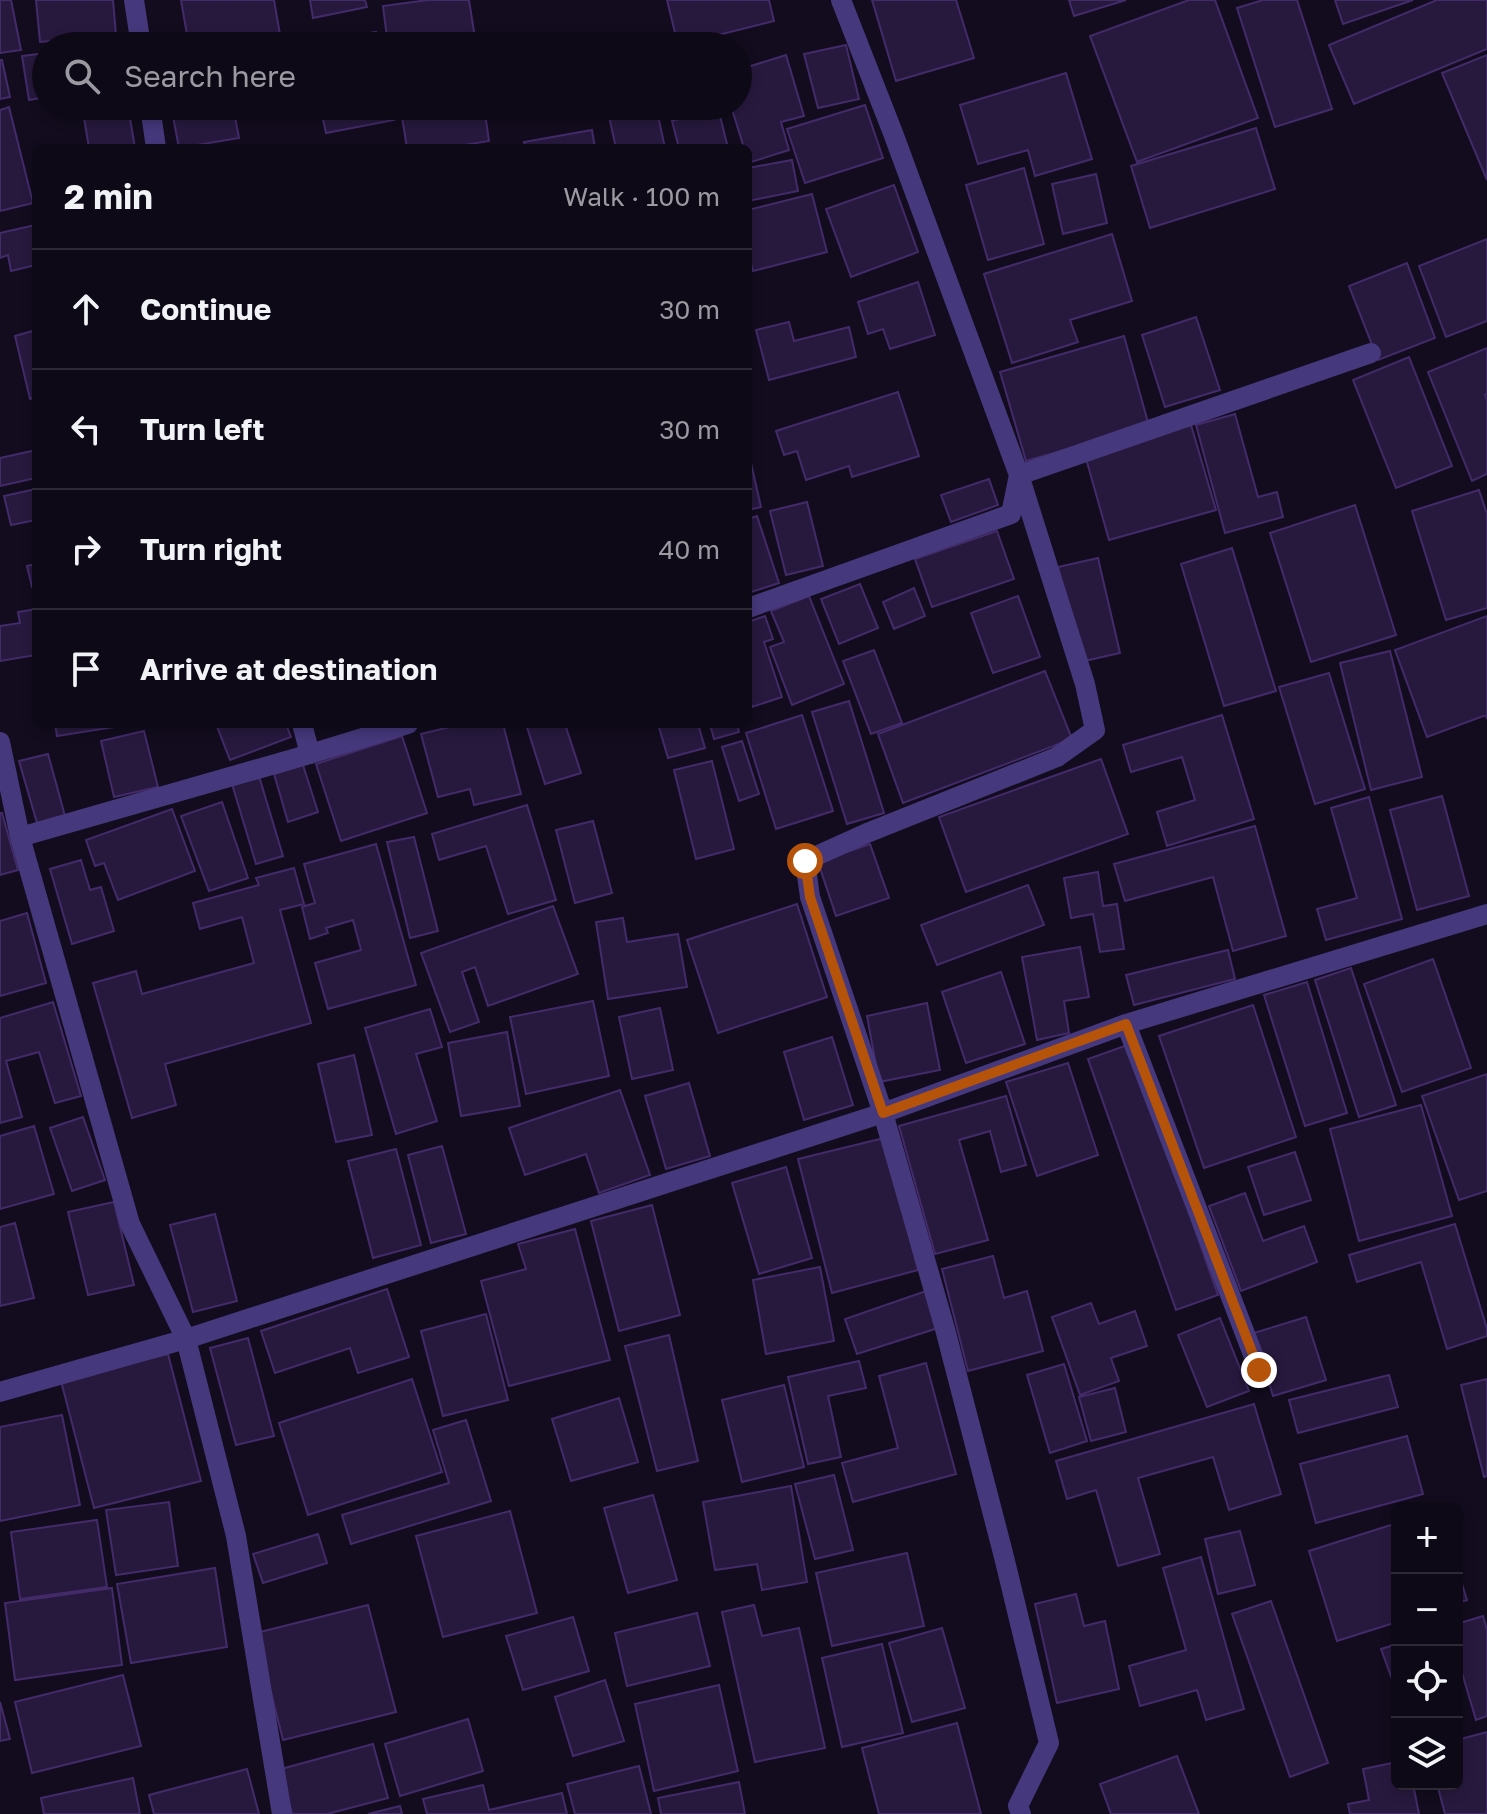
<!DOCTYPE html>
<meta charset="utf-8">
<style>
body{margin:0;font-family:"Golos Text",sans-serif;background:#1c1723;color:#f1f3f6}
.controls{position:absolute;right:24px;bottom:24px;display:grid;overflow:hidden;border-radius:12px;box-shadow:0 4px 12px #0003}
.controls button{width:72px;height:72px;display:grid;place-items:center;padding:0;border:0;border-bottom:2px solid #2e2a35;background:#0e0916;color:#f1f3f6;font:40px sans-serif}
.stop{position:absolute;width:24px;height:24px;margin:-18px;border:6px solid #b45309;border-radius:50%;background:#fff}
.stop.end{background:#b45309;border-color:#fff;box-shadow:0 2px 8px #0008}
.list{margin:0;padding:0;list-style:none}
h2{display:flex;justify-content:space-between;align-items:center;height:104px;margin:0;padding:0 32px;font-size:34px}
h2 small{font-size:26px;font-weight:400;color:#9b9aa1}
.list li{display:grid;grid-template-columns:52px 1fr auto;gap:24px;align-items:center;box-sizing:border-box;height:120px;padding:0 32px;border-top:2px solid #2e2a35}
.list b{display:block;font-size:30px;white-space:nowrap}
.list em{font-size:26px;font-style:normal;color:#9b9aa1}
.icon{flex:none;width:44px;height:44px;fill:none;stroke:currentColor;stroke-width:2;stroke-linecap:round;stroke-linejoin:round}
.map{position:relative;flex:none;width:1487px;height:1814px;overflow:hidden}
.search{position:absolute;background:#0e0916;box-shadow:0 4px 12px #0003;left:32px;top:32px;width:720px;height:88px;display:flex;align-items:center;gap:20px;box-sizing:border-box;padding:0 28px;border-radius:44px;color:#9b9aa1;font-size:30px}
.panel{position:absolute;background:#0e0916;box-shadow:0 4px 12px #0003;left:32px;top:144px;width:720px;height:584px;border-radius:12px}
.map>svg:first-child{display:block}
</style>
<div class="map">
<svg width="1487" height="1814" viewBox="0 0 1487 1814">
<rect width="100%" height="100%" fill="#120c1e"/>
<!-- building -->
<path fill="#27193e" stroke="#432b6a" stroke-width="2" d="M0,0H11L21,50L0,53Z
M36,0H113L116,35L40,42Z
M181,0H274L282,46H239L238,42L217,46H189Z
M310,0H365L367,7L313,18Z
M428,0H469L475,38L421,46H388L383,6Z
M667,0H769L774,21L678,45Z
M872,0H956L974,58L896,81Z
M1069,0H1126L1074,16Z
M1189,0H1215L1258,118L1137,162L1090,36Z
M1263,0H1297L1332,109L1275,127L1237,8Z
M1335,0H1413L1343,24Z
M1437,0H1487V49L1354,104L1329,45Z
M376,32L379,46H309V44Z
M846,45L859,99L818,108L804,54Z
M46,53V97L29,100L22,56Z
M786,55L804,116L781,122L789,150L748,163V148H744L731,106H738V70Z
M1487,55V180L1442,73Z
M0,60H2L10,97L0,99Z
M1066,73L1092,159L1035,176L1028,150L978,164L960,105Z
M865,105L883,158L805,183L787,129Z
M82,106H128L135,148H89Z
M171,106H233L239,138L179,148Z
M320,106H391L394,120L326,133Z
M484,106L489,141L446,148H407L402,117Z
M635,106H656L665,148H616L608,112Z
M9,107L33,203L0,211V110Z
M718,108L728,148H679L672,121Z
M1256,128L1275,189L1150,228L1131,166Z
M592,130L595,148H525L524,142Z
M792,160L798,191L748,201V168Z
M1024,168L1044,244L988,260L966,185Z
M1096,174L1107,223L1063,234L1052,184Z
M894,185L918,252L851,277L826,209Z
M812,194L827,252L753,271L748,251V210Z
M35,225L36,265L11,271L8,255L0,258V233Z
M1112,234L1132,301L1070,320L1078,342L1012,363L984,274Z
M1487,239V321L1446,337L1419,266Z
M1407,263L1435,338L1378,360L1349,286Z
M918,282L935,335L890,349L883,329L868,334L858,302Z
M1196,317L1220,390L1165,407L1142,335Z
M789,322L794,341L849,327L856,357L769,380L756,330Z
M36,330V397L30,399L15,336Z
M1124,336L1149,426L1026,461L1000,372Z
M1487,348V394L1485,395L1487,400V474L1472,481L1428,372Z
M1409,357L1452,466L1396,488L1353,380Z
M898,392L919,456L852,477L849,466L806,480L797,451L784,455L776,431Z
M1235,414L1258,497L1277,492L1283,517L1225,533L1196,425Z
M1191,425L1216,510L1109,540L1085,455Z
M36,450V478L0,486V458Z
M748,450L761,507L748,510Z
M989,479L998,505L951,522L941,495Z
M36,489V520L11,525L4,496Z
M1479,490L1487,514V608L1446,620L1412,511Z
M807,502L823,566L786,575L770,511Z
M1355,505L1396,635L1311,662L1270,533Z
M757,516L779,583L748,593V519Z
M997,531L1014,579L932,607L915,559Z
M1232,548L1276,691L1224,706L1181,564Z
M1098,558L1120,653L1080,662L1058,567Z
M36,564V586L32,587L27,566Z
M860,584L878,628L839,644L821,599Z
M914,588L925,616L894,629L883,602Z
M809,596L844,684L792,705L770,647L784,642L771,611Z
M1018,596L1040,657L993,673L971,613Z
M36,609V655L0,661V626L20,623L18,612Z
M765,616L773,639L764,642L782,697L752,707L748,694V622Z
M1487,616V719L1486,715L1427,737L1395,650Z
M874,650L902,723L871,734L843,661Z
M1390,651L1422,777L1371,790L1340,663Z
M1045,671L1072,739L903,803L878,734Z
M1329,673L1365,789L1315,804L1279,687Z
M849,701L884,813L847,824L812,712Z
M802,715L833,811L776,829L746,733Z
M1222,715L1254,819L1167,846L1157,812L1195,800L1182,757L1131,772L1123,745Z
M55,724H127V725L57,736Z
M216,724H286L291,737L230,760Z
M462,724H503L521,794L474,805L470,789L438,797L421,734Z
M526,724H565L581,773L545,784Z
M658,724H698L705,748L668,758Z
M710,724H737L739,732L714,739Z
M144,731L158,787L114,797L101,741Z
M402,736L427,813L341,841L316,764Z
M742,741L759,794L739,801L722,747Z
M48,754L65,816L37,823L19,761Z
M1101,759L1128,834L966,892L939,817Z
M712,761L734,849L696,859L674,770Z
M303,765L318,812L288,822L274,774Z
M259,776L283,856L256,864L232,784Z
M1442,796L1469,896L1417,910L1390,810Z
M1369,797L1402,919L1326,940L1317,909L1357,898L1331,808Z
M222,802L248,878L209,891L181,816Z
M527,805L556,900L508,914L486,846L439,860L432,834Z
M172,809L195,871L118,900L104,863L95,866L86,840Z
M0,813H2L18,870L0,875Z
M593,821L612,893L575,903L556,830Z
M1255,826L1286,936L1233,951L1213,877L1125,901L1114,864Z
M414,837L438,931L410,938L387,842Z
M376,844L416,985L328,1009L315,963L361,950L353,920L326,928L328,933L310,939L302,907L315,903L304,864Z
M870,844L889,898L836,916L818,862Z
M81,860L90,890L101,887L114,931L72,944L50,869Z
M294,868L304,904L280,910L311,1023L165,1064L176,1105L132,1118L93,983L136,971L142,994L254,963L242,917L200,929L193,903L259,885L256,878Z
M1098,872L1103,906L1117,904L1124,949L1100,952L1093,914L1071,918L1064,878Z
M1028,885L1044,925L937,965L921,925Z
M797,904L827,997L718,1033L687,940Z
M553,906L578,974L488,1006L475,967L462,972L479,1022L450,1032L421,953Z
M27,913L46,983L0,996V921Z
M623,918L627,942L678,934L687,987L608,999L596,922Z
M1080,947L1089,997L1064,1001L1069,1033L1037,1040L1022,957Z
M1228,950L1235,979L1134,1005L1126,975Z
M1433,959L1471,1068L1402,1092L1364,984Z
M1351,968L1396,1105L1359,1117L1315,980Z
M1001,972L1025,1044L966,1063L942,992Z
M1307,982L1347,1113L1305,1126L1264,995Z
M593,1001L609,1076L526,1094L510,1017Z
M53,1002L81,1096L55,1103L39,1052L6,1061L22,1117L0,1123V1018Z
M927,1003L940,1070L879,1082L867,1016Z
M1253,1005L1296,1137L1204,1168L1159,1036Z
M660,1008L673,1070L632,1079L619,1017Z
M430,1009L442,1047L416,1054L437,1121L396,1134L365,1028Z
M507,1032L520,1106L461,1116L448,1043Z
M832,1037L853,1105L804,1120L784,1052Z
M1130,1044L1218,1295L1176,1310L1088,1059Z
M354,1055L372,1135L336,1142L318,1064Z
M1068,1063L1098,1155L1037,1176L1006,1082Z
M1487,1074V1191L1459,1200L1422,1096Z
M689,1083L710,1156L666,1169L645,1096Z
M620,1090L650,1175L599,1193L586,1154L525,1175L509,1128Z
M1006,1096L1026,1165L1001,1172L990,1131L959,1140L988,1240L935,1254L899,1126Z
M1421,1105L1452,1216L1359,1241L1330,1129Z
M83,1117L105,1180L72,1191L50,1128Z
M34,1126L54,1194L0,1209V1136Z
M884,1138L918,1270L832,1293L798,1159Z
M442,1146L466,1234L431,1243L408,1155Z
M396,1149L421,1245L373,1258L348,1161Z
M1295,1152L1311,1200L1264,1215L1248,1167Z
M786,1167L812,1258L759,1274L732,1183Z
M1245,1193L1263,1241L1304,1226L1317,1262L1241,1291L1209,1206Z
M114,1202L134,1285L88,1295L68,1212Z
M652,1205L680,1315L619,1331L591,1221Z
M215,1214L237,1301L193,1312L170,1225Z
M15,1223L34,1298L0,1306V1227Z
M1455,1224L1487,1329V1336L1447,1349L1421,1262L1357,1282L1349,1255Z
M575,1229L610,1360L509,1386L481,1281L526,1269L518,1244Z
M993,1256L1004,1298L1027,1291L1043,1351L968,1371L942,1269Z
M820,1267L834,1341L766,1354L753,1280Z
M387,1289L409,1357L358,1373L350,1348L275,1373L261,1331Z
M926,1291L938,1328L857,1354L845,1319Z
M1091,1303L1099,1324L1135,1311L1147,1346L1111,1358L1119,1381L1080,1395L1052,1317Z
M486,1314L508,1400L443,1416L421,1331Z
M1306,1317L1326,1380L1273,1396L1254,1333Z
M1220,1318L1249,1391L1207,1407L1178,1335Z
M669,1335L698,1461L657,1471L625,1346Z
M248,1338L274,1436L236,1445L210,1348Z
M168,1354L201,1481L94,1508L61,1381Z
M859,1361L866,1388L828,1396L841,1457L808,1464L788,1377Z
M926,1363L956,1474L853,1502L842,1463L898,1448L879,1376Z
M1064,1364L1087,1441L1050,1453L1027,1375Z
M1389,1375L1398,1407L1298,1433L1289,1400Z
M412,1379L442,1472L308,1515L279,1423Z
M1487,1379V1476L1484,1477L1461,1385Z
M784,1385L804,1467L742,1482L722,1400Z
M1115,1388L1126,1432L1091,1441L1079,1397Z
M619,1398L638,1462L571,1481L552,1419Z
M1254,1404L1281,1494L1229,1510L1213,1457L1138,1478L1160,1554L1118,1566L1096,1490L1067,1499L1056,1461Z
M62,1415L80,1505L0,1521V1427Z
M466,1420L491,1501L351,1544L342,1515L449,1483L433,1430Z
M1407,1436L1423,1494L1316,1523L1300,1464Z
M834,1475L853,1550L815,1559L795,1484Z
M791,1486L807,1582L762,1590L757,1564L715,1570L703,1502Z
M653,1495L677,1580L628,1593L604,1508Z
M169,1502L178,1566L116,1575L106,1510Z
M510,1511L537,1613L443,1637L416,1536Z
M97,1520L107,1587L20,1599L11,1532Z
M1397,1523V1622L1337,1641L1309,1551Z
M1240,1531L1255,1585L1218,1594L1205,1539Z
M318,1534L327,1563L263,1583L253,1554Z
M907,1553L924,1626L832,1646L816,1573Z
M1201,1557L1244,1709L1206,1720L1197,1690L1140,1706L1129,1666L1186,1650L1163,1568Z
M215,1568L227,1647L131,1663L117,1584Z
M1457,1568L1467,1600L1457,1603Z
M112,1588L122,1665L15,1680L5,1603Z
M1076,1594L1084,1626L1105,1621L1119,1689L1057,1703L1035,1604Z
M1271,1601L1328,1763L1290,1777L1232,1614Z
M368,1605L396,1712L283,1740L256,1633Z
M754,1605L762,1636L799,1628L825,1748L755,1762L722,1612Z
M697,1613L710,1666L627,1686L615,1633Z
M1483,1616L1487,1630V1716L1476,1720L1457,1656V1624Z
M573,1617L589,1671L523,1690L506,1636Z
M942,1628L965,1708L912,1722L889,1643Z
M882,1644L903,1733L842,1747L822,1658Z
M1397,1644V1693L1381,1649Z
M123,1675L141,1746L32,1773L15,1702Z
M605,1680L624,1741L573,1756L555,1697Z
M719,1685L738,1771L654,1791L635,1704Z
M0,1702L10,1739L0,1741Z
M468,1719L483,1771L400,1796L385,1744Z
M957,1723L981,1814H879L862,1748Z
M1487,1732V1814H1445L1437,1784H1457V1740Z
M373,1744L388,1798L327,1814H292L281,1769Z
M1177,1756L1199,1814H1111L1100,1784Z
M1397,1762V1784H1413L1419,1814H1350L1348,1804L1369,1800L1363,1769Z
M639,1766L651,1814H575L567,1784Z
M247,1769L259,1814H154L149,1795Z
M133,1778L140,1814H44L41,1798Z
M739,1782L745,1814H661L658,1798Z
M483,1785L489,1810L562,1793L567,1814H427L423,1799Z
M400,1806L402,1814H368Z"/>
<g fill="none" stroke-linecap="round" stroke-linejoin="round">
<!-- street -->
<path stroke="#46387c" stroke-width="20" d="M134,0L141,46
M841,0L893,133L1019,475L1085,684L1095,730L1057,757L867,833L805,861L810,897L883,1113L945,1329L1004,1557L1049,1743L1018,1806L1021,1814
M150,106L156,148
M748,608L1011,514L1019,475L1371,353
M302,724L310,754
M0,742L20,837L130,1224L186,1339L236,1536L282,1814
M20,837L310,754L408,724
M1126,1024L1259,1370
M0,1392L186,1339L883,1113L1126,1024L1487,914"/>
</g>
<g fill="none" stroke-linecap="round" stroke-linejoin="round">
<!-- route -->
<path stroke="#b45309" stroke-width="10" d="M805,861L810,897L883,1113L1126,1024L1259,1370"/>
</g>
</svg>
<div class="controls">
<button>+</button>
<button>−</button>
<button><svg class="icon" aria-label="locate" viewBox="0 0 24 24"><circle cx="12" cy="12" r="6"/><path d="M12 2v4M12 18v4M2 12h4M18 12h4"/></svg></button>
<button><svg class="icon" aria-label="layers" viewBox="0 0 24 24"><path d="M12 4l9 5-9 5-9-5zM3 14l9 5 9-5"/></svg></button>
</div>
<div class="stop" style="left:805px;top:861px"></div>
<div class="stop end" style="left:1259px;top:1370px"></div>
<div class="search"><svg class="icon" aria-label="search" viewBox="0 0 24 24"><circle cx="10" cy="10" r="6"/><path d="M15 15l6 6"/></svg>Search here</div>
<section class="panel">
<h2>2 min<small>Walk · 100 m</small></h2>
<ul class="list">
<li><svg class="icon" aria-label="ahead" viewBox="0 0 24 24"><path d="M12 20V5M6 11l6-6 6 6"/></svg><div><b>Continue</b></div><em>30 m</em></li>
<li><svg class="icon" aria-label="left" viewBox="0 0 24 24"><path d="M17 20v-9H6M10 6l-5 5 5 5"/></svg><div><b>Turn left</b></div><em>30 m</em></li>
<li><svg class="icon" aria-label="right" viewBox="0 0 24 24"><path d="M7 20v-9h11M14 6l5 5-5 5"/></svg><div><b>Turn right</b></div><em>40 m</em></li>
<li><svg class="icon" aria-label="arrive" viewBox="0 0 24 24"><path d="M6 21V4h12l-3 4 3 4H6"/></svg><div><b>Arrive at destination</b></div></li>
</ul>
</section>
</div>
